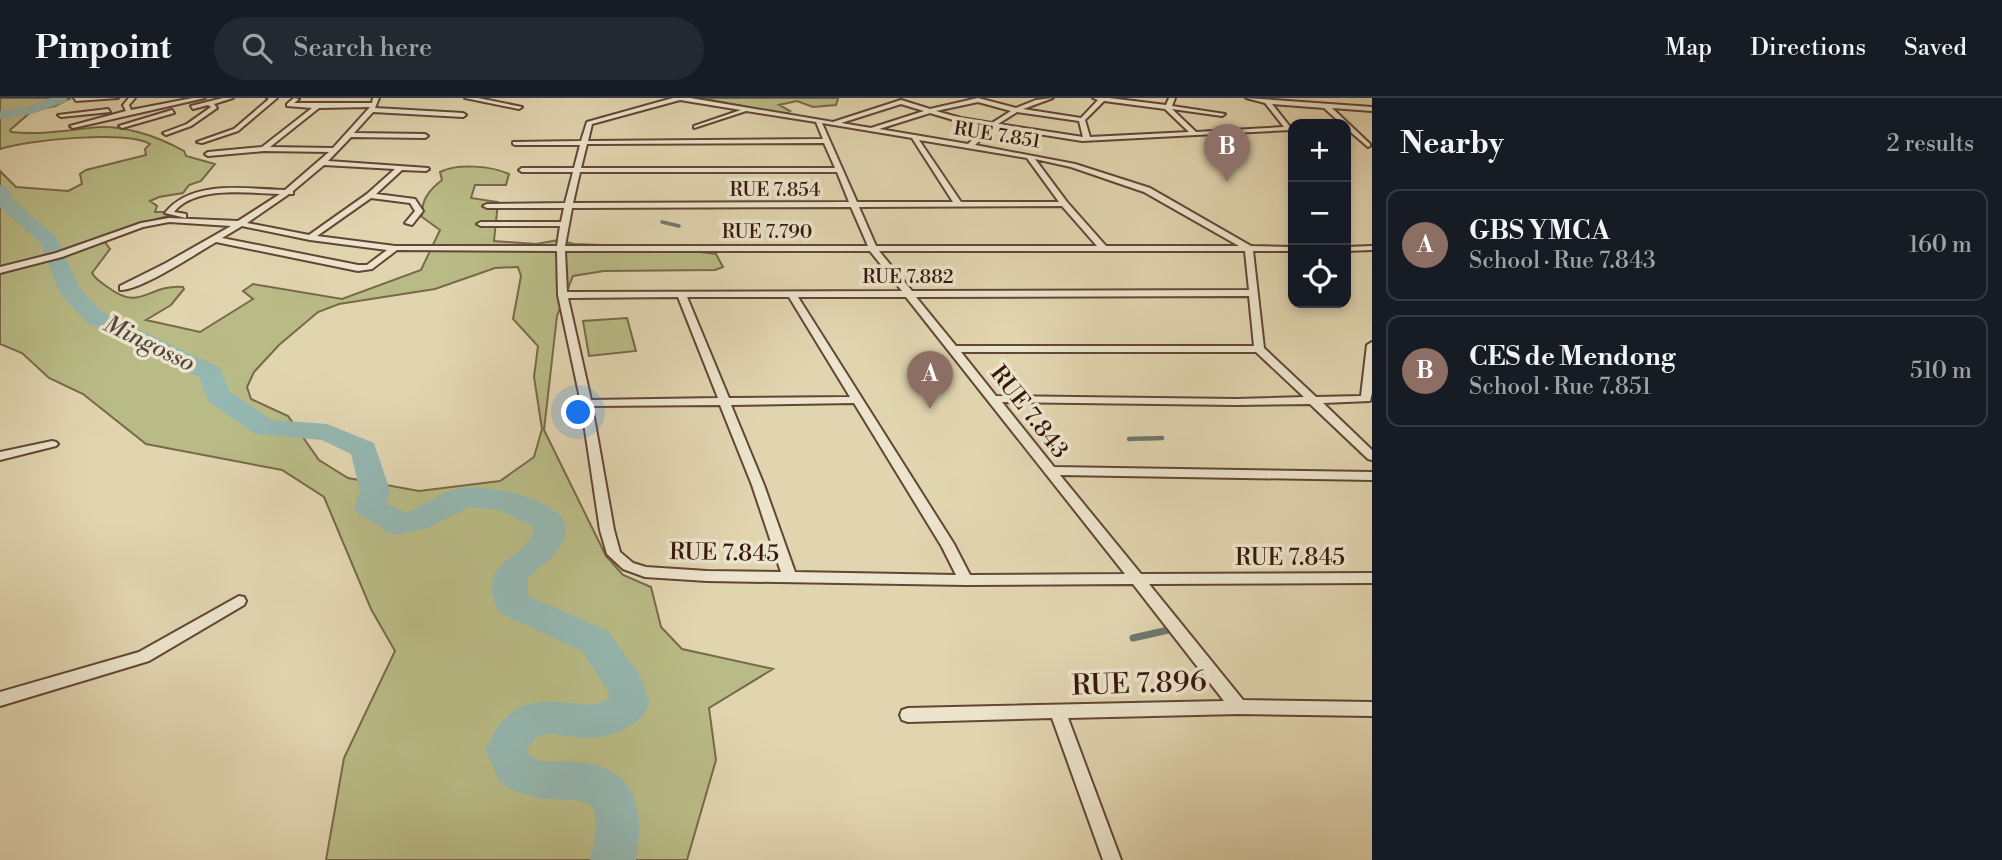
<!DOCTYPE html>
<meta charset="utf-8">
<style>
body{margin:0;font-family:"Libre Bodoni",serif;background:#242831;color:#f1f3f6}
.controls{position:absolute;right:21px;top:21px;display:grid;overflow:hidden;border-radius:14px;box-shadow:0 4px 10px #0003}
.controls button{width:63px;height:63px;display:grid;place-items:center;padding:0;border:0;border-bottom:2px solid #363941;background:#171b24;color:#f1f3f6;font:35px sans-serif}
.you{position:absolute;left:579px;top:315px;width:24px;height:24px;margin:-18px;border:5px solid #fff;border-radius:50%;background:#1a73e8;box-shadow:0 0 0 10px #1a73e833}
.badge{display:grid;place-items:center;width:46px;height:46px;border-radius:50%;background:#c59692;color:#fff;font-size:23px;font-weight:700}
.pin{position:absolute;translate:-50% -58px;filter:drop-shadow(0 2px 4px #0008)}
.pin::after{content:'';position:absolute;top:37px;width:24px;height:21px;background:inherit;clip-path:polygon(0 0,100% 0,50% 100%)}
.list{margin:0;padding:0;list-style:none}
h2{display:flex;justify-content:space-between;align-items:center;height:91px;margin:0;padding:0 28px;font-size:30px}
h2 small{font-size:23px;font-weight:400;color:#9ea1a6}
.list li{display:grid;grid-template-columns:46px 1fr auto;gap:21px;align-items:center;box-sizing:border-box;height:112px;margin:0 14px 14px;padding:0 14px;border:2px solid #363941;border-radius:14px}
.list b{display:block;font-size:26px;white-space:nowrap}
.list p{margin:0;font-size:23px;white-space:nowrap;color:#9ea1a6}
.list em{font-size:23px;font-style:normal;color:#9ea1a6}
.icon{flex:none;width:38px;height:38px;fill:none;stroke:currentColor;stroke-width:2;stroke-linecap:round;stroke-linejoin:round}
.map{position:relative;flex:none;width:1372px;height:762px;overflow:hidden}
header{display:flex;align-items:center;gap:42px;box-sizing:border-box;height:98px;padding:0 35px;background:#171b24;border-bottom:2px solid #363941}
header strong{font-size:33px}
nav{display:flex;gap:38px;margin-inline-start:auto;font-size:24px}
.search{width:490px;height:63px;background:#242831;display:flex;align-items:center;gap:18px;box-sizing:border-box;padding:0 24px;border-radius:38px;color:#9ea1a6;font-size:26px}
main{display:flex}
aside{flex:1;background:#171b24}
.map>svg:first-child{display:block}
</style>
<header>
<strong>Pinpoint</strong>
<div class="search"><svg class="icon" aria-label="search" viewBox="0 0 24 24"><circle cx="10" cy="10" r="6"/><path d="M15 15l6 6"/></svg>Search here</div>
<nav><a>Map</a><a>Directions</a><a>Saved</a></nav>
</header>
<main>
<div class="map">
<svg width="1372" height="762" viewBox="0 0 1372 762">
<rect width="100%" height="100%" fill="#e1d5b0"/>
<filter id="stains"><feTurbulence type="fractalNoise" baseFrequency=".00286" numOctaves="4"/><feColorMatrix values="0 0 0 0 .2 0 0 0 0 .09 0 0 0 0 .02 0 0 0 .5 -.17"/></filter>
<radialGradient id="worn" r=".72"><stop offset=".6" stop-color="#630" stop-opacity="0"/><stop offset="1" stop-color="#630" stop-opacity=".3"/></radialGradient>
<!-- green -->
<path fill="#b9bb86" stroke="#786949" stroke-width="2" fill-rule="evenodd" d="M0,0H71L55,8L32,13L10,32L11,34C39,37 62,33 89,30C120,25 157,38 184,53L186,58L215,66L201,83L189,87L183,95L159,99L150,103L157,108L155,114H169L168,118L128,129L102,140L110,151L92,175C96,182 102,185 109,190C141,214 148,186 183,189L184,191L171,207L146,222L200,234L253,201L243,193L253,186L342,201L421,172L440,132L422,119C421,102 429,92 442,82L440,74C457,65 492,68 509,76L506,87H475L471,100L498,104L494,143L536,146L558,142L574,146L659,149L716,156L723,169L715,172L604,173L573,178L557,218L544,332L606,458L623,477L651,489L661,529L682,551L773,571L709,610L716,662L687,762H326L344,660L395,553L371,511L324,399L282,372L146,346L83,296L49,280L22,255L0,246V73L16,89L68,93L82,86L80,76L86,72L146,57L145,51L150,46C127,32 27,42 0,51ZM518,169L521,178L513,221L538,248L534,279L542,331L534,359L500,383L419,393L348,380L319,362L288,318L251,301L247,289L254,274L279,247L318,214L339,206L435,191L495,170Z
M700,0H836L838,1L836,7L813,9L797,3L779,7L790,13L785,16Z
M627,220L636,253L589,258L583,223Z"/>
<g fill="none" stroke-linecap="round" stroke-linejoin="round">
<!-- stream-far2 -->
<path stroke="#6f7870" stroke-width="3.5" d="M662,124L679,128"/>
<!-- stream-far1 -->
<path stroke="#6f7870" stroke-width="4.5" d="M1129,341L1162,340"/>
<!-- stream -->
<path stroke="#6f7870" stroke-width="7" d="M1133,540L1173,531"/>
<!-- river -->
<path fill="#95b8b2" fill-rule="evenodd" d="M51,0H66L68,3L32,16L0,21V13L26,9Z
M0,87L6,88L11,99L56,139L81,192L102,214L220,270L229,293L272,322L327,326L374,345L390,393L386,405L406,415C425,407 440,394 461,390C484,385 571,402 566,435C562,454 542,467 528,480V498L608,533L641,579L650,606C636,633 604,643 574,639C565,638 551,634 542,637C534,640 530,646 527,653C537,669 560,662 577,664C637,669 645,711 636,762H590C594,744 601,723 591,707L576,702L541,701L511,692L499,682L485,652C506,608 524,600 573,605C586,607 598,608 609,600L608,593L582,553L500,515C470,462 532,461 534,429L499,412L470,409L427,430L395,437L384,433C376,422 361,422 354,410L360,393L351,356L322,342L255,336L208,303L199,279L86,224L60,195L40,145L0,109Z"/>
<!-- minor casing -->
<g stroke="#624635" stroke-width="4">
<path id="minor" d="M74,0H118L76,3Z
M129,0H135L129,7L131,12L193,0H205L73,30L70,28L126,13L123,7Z
M223,0H233L214,6L217,10L191,28L166,37L163,35L187,26L211,9L208,7L193,11L191,8Z
M267,0H277L238,33L202,45L197,44L234,31L269,1Z
M294,0L299,1L294,5H372L373,0H379L375,10L463,15L466,17L463,19L373,14L354,35L425,36L428,38L425,40L351,39L328,63L428,70L429,71L426,73L402,72L376,96L415,101L423,113L412,127L405,125L415,113L410,105L371,100L317,138L395,148H557L560,128H481L477,126L481,124H561L564,110H487L483,108L487,106L565,105L573,74H522L519,72L522,70H574L580,47H515L513,46V44L581,43L587,24L673,0H690L833,24L901,2L930,11L978,0L1016,10L1036,2L1053,0L1023,11L1081,20L1098,2L1093,0H1109L1166,7L1169,0H1175L1172,8L1225,16L1222,18L1172,11L1196,34L1284,29L1265,5L1246,0L1372,9V13L1332,10L1370,46V48L1368,49L1346,30V26H1342L1324,10L1272,6L1291,30V32L1082,43L994,29L975,47L1075,66L1150,90L1251,148L1293,149V153H1253L1264,250L1316,299L1361,298L1367,247L1372,244V295L1370,303L1323,305L1372,352V362L1368,361L1310,306L1236,307L1002,304L1054,369L1372,374V382L1060,377L1141,476L1372,475V485L1149,486L1243,602L1372,604V618L1239,616L1068,620L1121,762H1103L1052,620L908,624L902,622L900,617L902,612L908,610L1224,603L1133,486L966,487L707,483L645,479L623,471L607,456L600,432L581,305L558,197L557,153L397,152L372,171L358,173L216,144C197,155 140,193 120,192V188L166,165L231,128L169,124L143,129L62,159L0,175V169L56,155L141,125L169,120L238,123L280,96C249,95 195,87 174,114L186,116V120L165,115C192,81 247,91 285,92L329,54L264,53L208,58L205,56L208,54L262,49L312,10L287,8V6ZM680,2L741,12L694,28V30L746,13L816,24L823,41L588,43L592,26ZM1104,3L1165,11L1189,34L1090,39L1085,22ZM978,4L1011,13L992,25L961,20L936,13ZM901,6L924,13L871,30L841,25ZM370,9L333,50L270,49L319,10ZM1017,14L1079,23L1083,39L998,26ZM930,15L960,24L988,28L968,46L879,31ZM822,25L912,40L953,104H857ZM919,42L1027,60L1059,104H961ZM824,45L835,70H581L587,46ZM1035,61L1071,69L1144,94L1239,148H1106L1067,104ZM324,67L395,71L367,96L309,137L247,125L289,96H293V93ZM580,74H837L849,104L573,105ZM1062,108L1097,148H876L859,109ZM851,109L868,148H565L572,110ZM242,128L310,142L387,152L367,167H358L222,140ZM565,153H870L902,193L567,194ZM879,153H1245L1249,192L912,193ZM1249,198L1254,248H956L916,199ZM678,199L718,300L591,302L568,200ZM687,199H789L850,299L729,300ZM798,199H906L1125,476L970,477L954,446ZM961,254H1256L1304,299L1236,301L996,298ZM854,305L942,449L956,477L795,474L764,387L731,307ZM720,307L752,387L781,474L707,473L646,469L633,465L620,454L614,432L592,308Z
M465,0H478L522,9L519,11Z
M108,11L110,14L61,19L58,17Z
M172,12L174,15L122,30L119,28Z
M1372,148V152L1346,153V149Z
M52,343L56,344L58,346L56,348L0,362V354Z
M239,498L244,499L246,503L244,507L149,563L0,608V594L139,554Z"/>
</g>
<!-- minor -->
<use href="#minor" fill="#ece4cc" fill-rule="evenodd"/>
</g>
<g text-anchor="middle" dominant-baseline="central" stroke-width="7" stroke-linejoin="round" paint-order="stroke">
<!-- far-street labels -->
<g font-size="19" fill="#37170c" stroke="#ece4cc">
<text transform="translate(997 37) rotate(9)">RUE 7.851</text>
<text x="775" y="92">RUE 7.854</text>
<text x="767" y="134">RUE 7.790</text>
<text x="908" y="179">RUE 7.882</text>
</g>
<!-- street labels -->
<g font-size="23" fill="#37170c" stroke="#ece4cc">
<text transform="translate(1029 314) rotate(52)">RUE 7.843</text>
<text transform="translate(724 455) rotate(1)">RUE 7.845</text>
<text x="1290" y="460">RUE 7.845</text>
</g>
<!-- water labels -->
<g font-size="24" font-style="italic" fill="#53473e" stroke="#ece4cc">
<text transform="translate(149 246) rotate(26)">Mingosso</text>
</g>
<!-- near-street labels -->
<g font-size="28" fill="#37170c" stroke="#ece4cc">
<text transform="translate(1139 586) rotate(-2)">RUE 7.896</text>
</g>
</g>
<rect width="100%" height="100%" filter="url(#stains)"/>
<rect width="100%" height="100%" fill="url(#worn)"/>
</svg>
<div class="controls">
<button>+</button>
<button>−</button>
<button><svg class="icon" aria-label="locate" viewBox="0 0 24 24"><circle cx="12" cy="12" r="6"/><path d="M12 2v4M12 18v4M2 12h4M18 12h4"/></svg></button>
</div>
<div class="you"></div>
<div class="pin badge" style="left:930px;top:311px;background:#8d6e63">A</div>
<div class="pin badge" style="left:1227px;top:84px;background:#8d6e63">B</div>
</div>
<aside>
<h2>Nearby<small>2 results</small></h2>
<ul class="list">
<li><span class="badge" style="background:#8d6e63">A</span><div><b>GBS YMCA</b><p>School · Rue 7.843</p></div><em>160 m</em></li>
<li><span class="badge" style="background:#8d6e63">B</span><div><b>CES de Mendong</b><p>School · Rue 7.851</p></div><em>510 m</em></li>
</ul>
</aside>
</main>
